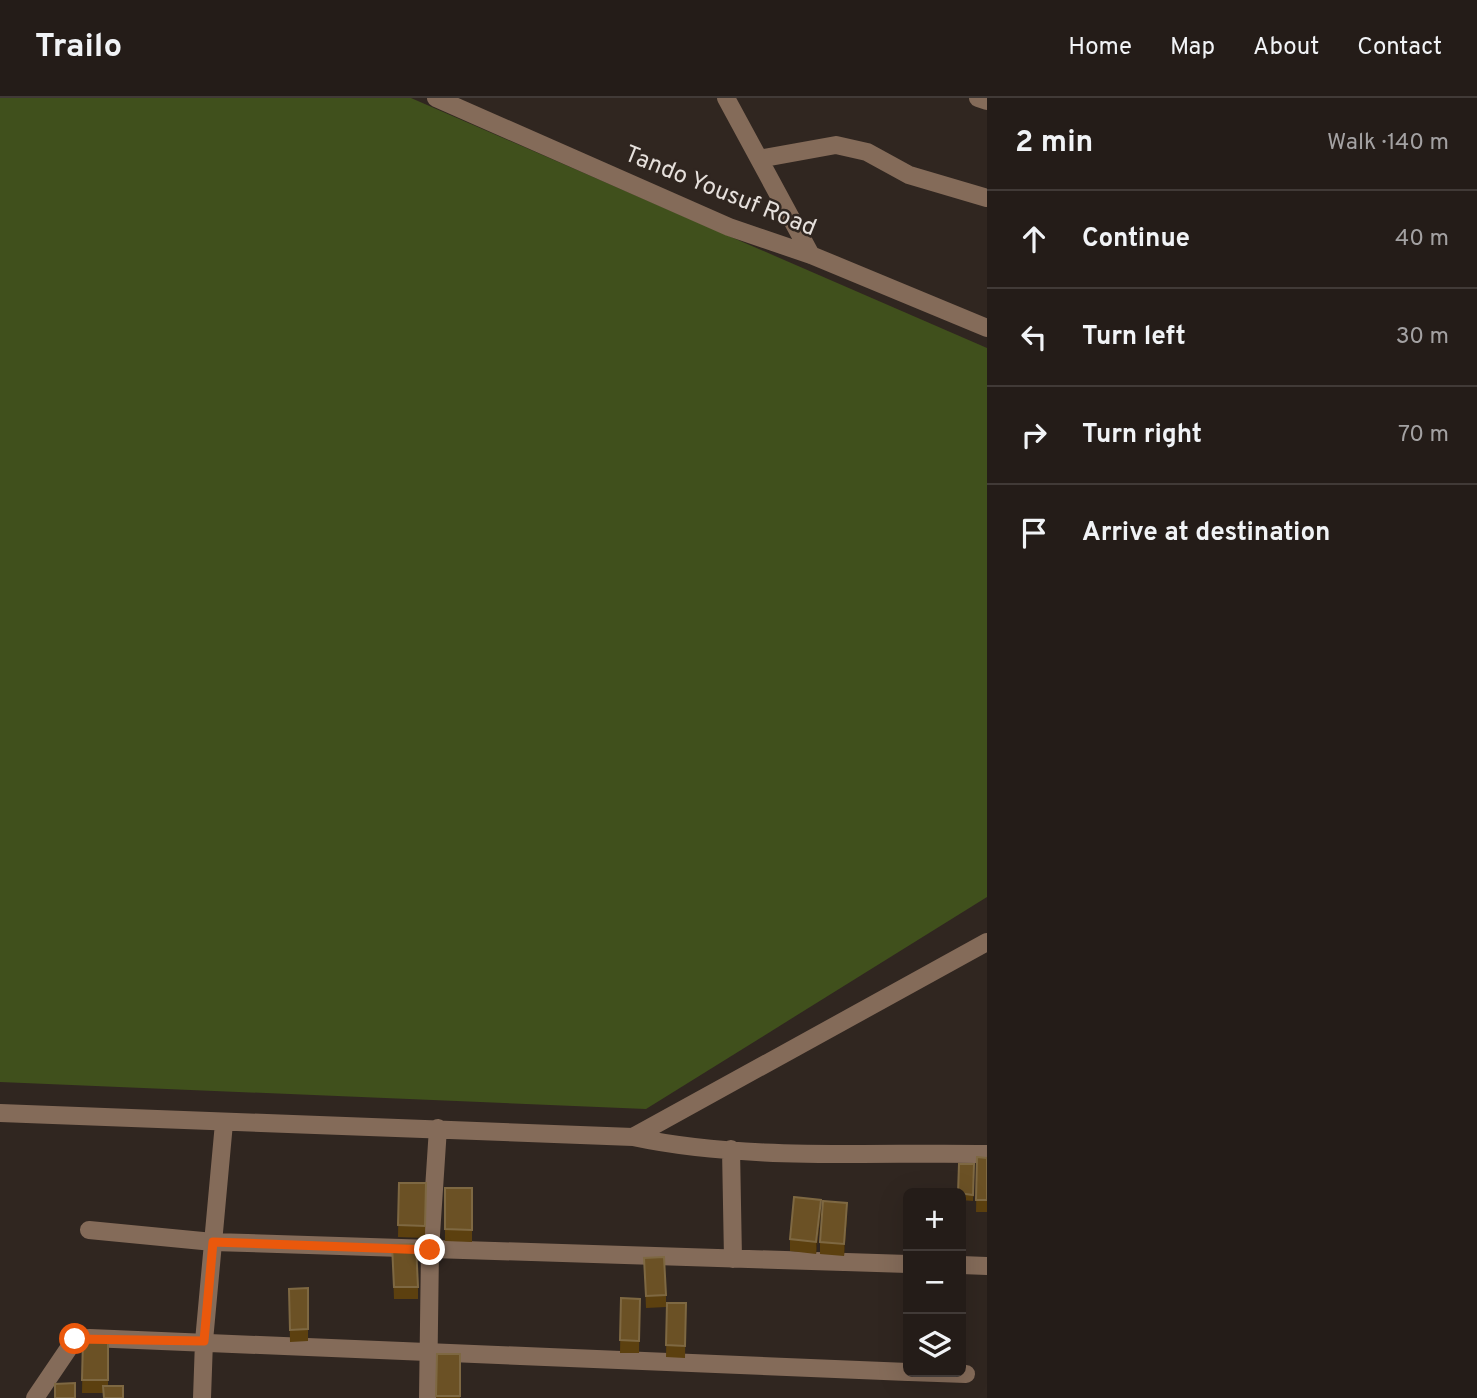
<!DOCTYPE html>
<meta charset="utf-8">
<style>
body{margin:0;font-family:Overpass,sans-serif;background:#302925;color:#f1f3f6}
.controls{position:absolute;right:21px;bottom:21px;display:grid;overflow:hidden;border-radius:10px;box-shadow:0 7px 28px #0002}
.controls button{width:63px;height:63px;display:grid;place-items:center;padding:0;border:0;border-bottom:2px solid #413a37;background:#241c18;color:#f1f3f6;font:35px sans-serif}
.stop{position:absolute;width:21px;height:21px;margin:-16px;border:5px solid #ea580c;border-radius:50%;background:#fff}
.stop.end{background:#ea580c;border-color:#fff;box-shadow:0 2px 7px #0008}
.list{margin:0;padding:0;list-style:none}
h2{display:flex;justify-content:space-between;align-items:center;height:91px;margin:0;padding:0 28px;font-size:30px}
h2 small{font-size:23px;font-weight:400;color:#a3a1a2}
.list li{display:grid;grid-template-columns:46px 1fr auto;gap:21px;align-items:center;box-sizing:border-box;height:98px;padding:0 28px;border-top:2px solid #413a37}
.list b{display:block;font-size:26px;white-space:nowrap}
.list em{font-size:23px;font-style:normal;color:#a3a1a2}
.icon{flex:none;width:38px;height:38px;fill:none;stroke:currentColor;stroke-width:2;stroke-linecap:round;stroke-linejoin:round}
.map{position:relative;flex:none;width:987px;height:1300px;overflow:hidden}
header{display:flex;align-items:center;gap:42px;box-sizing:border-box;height:98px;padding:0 35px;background:#241c18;border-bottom:2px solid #413a37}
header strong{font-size:33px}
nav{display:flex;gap:38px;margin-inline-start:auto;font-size:24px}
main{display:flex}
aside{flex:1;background:#241c18}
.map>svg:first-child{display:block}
</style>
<header>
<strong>Trailo</strong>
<nav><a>Home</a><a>Map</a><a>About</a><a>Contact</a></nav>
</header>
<main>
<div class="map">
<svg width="987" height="1300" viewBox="0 0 987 1300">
<rect width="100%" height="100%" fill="#302620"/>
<!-- green -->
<path fill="#40501c" d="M0,0H411L987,250V799L646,1011L0,984Z"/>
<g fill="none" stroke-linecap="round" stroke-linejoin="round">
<!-- minor -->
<path stroke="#846b59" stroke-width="18" d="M436,0L729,129L811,157L987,230
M726,0L811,157
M978,0L987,3
M759,61L836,47L867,54L909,77L987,100
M0,1015L633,1039L987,844
M633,1039C745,1063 872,1054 987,1056
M731,1051L733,1161
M89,1132L213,1144L908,1166
M961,1167L987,1168
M909,1274L966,1276
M35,1300L75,1241L90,1240L908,1274
M202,1300L204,1243L224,1025
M428,1300L430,1152L438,1030"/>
</g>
<!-- wall -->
<path fill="#5c400f" d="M977,1059L987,1060V1114H976Z
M974,1066L973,1103L961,1102V1095Z
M399,1085H426L425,1140L398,1139Z
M445,1090H472V1144L445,1143Z
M821,1114L816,1156L790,1153V1141Z
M847,1117L844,1158L820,1156V1144Z
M392,1147L418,1189V1201H394Z
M644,1160L666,1197V1209L646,1210Z
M308,1190V1243L290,1244L289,1191Z
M621,1200L640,1201L639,1255H620Z
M667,1205H686L685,1260L666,1259Z
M83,1241H108V1288L103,1295H82Z
M437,1256H460V1300H436Z"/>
<!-- shaded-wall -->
<path fill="#442e0d" d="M821,1102V1114L816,1156V1144Z
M847,1105V1117L844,1158V1146Z"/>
<!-- building -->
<path fill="#6b5125" stroke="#7e6842" stroke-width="2" d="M977,1059L987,1060V1102H976Z
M959,1066H974L973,1097L958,1095Z
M399,1085H426L425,1128L398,1127Z
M445,1090H472V1132L445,1131Z
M794,1099L821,1102L816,1144L790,1141Z
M823,1103L847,1105L844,1146L820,1144Z
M416,1146L418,1189H394L392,1147Z
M664,1159L666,1197L646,1198L644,1160Z
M308,1190V1231L290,1232L289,1191Z
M621,1200L640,1201L639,1243L620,1242Z
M667,1205H686L685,1248L666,1247Z
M83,1241H108V1282H82Z
M437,1256H460V1298H436Z
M75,1285V1300H55V1286Z
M103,1288H123V1300H104Z"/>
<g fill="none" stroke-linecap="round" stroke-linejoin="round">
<!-- route -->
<path stroke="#ea580c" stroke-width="9" d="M75,1241L204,1243L213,1144L430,1152"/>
</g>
<g text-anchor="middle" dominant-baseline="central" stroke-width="5" stroke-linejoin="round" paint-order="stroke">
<!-- street labels -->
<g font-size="24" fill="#e6e0dc" stroke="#302620">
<text transform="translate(720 94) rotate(22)">Tando Yousuf Road</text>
</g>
</g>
</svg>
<div class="controls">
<button>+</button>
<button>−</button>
<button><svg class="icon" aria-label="layers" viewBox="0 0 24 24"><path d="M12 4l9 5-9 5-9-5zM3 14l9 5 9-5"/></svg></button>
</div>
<div class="stop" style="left:75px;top:1241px"></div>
<div class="stop end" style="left:430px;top:1152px"></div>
</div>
<aside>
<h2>2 min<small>Walk · 140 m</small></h2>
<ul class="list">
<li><svg class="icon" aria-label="ahead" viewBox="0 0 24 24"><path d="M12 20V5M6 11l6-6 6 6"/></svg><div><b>Continue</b></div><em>40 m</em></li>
<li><svg class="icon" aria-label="left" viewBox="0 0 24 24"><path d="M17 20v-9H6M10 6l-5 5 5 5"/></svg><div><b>Turn left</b></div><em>30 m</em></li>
<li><svg class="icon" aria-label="right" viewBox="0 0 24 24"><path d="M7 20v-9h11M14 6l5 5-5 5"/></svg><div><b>Turn right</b></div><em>70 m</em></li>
<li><svg class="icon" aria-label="arrive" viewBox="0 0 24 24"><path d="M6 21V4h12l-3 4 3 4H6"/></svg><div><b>Arrive at destination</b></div></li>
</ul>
</aside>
</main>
